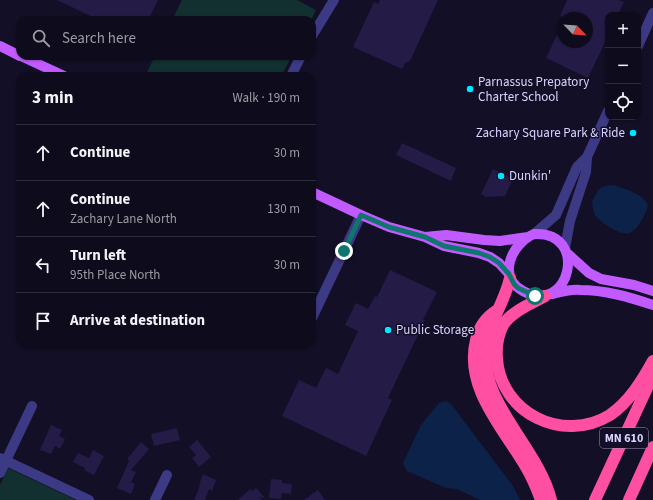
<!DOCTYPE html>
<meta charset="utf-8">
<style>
body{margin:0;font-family:"Source Sans 3",sans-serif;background:#1c1929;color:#f1f3f6}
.controls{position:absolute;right:12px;top:12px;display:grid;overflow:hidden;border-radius:8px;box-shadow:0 1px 3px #0004}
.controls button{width:36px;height:36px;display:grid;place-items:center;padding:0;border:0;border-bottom:1px solid #2e2b3b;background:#0e0b1c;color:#f1f3f6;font:20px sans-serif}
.compass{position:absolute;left:557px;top:12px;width:36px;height:36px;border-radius:50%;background:#0e0b1c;box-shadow:0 1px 3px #0004;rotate:115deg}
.stop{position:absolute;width:12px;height:12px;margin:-9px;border:3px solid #0f766e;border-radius:50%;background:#fff}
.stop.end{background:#0f766e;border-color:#fff;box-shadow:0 1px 4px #0008}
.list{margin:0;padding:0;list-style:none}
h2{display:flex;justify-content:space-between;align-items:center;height:52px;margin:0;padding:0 16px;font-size:17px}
h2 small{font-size:13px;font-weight:400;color:#9b9ba3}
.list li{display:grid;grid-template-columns:26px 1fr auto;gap:12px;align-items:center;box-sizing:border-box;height:56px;padding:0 16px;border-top:1px solid #2e2b3b}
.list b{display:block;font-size:15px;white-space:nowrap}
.list p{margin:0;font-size:13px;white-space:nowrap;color:#9b9ba3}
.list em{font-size:13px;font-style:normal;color:#9b9ba3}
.icon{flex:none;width:22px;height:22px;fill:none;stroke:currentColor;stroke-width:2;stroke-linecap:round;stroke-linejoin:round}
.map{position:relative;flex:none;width:653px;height:500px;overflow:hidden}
.search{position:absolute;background:#0e0b1c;box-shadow:0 1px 3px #0004;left:16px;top:16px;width:300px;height:44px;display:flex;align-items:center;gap:10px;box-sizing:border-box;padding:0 14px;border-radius:12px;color:#9b9ba3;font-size:15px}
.panel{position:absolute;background:#0e0b1c;box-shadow:0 1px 3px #0004;left:16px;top:72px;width:300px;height:276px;border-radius:12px}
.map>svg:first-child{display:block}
</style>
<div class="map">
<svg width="653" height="500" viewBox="0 0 653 500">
<rect width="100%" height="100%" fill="#130f26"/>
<!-- green -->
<path fill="#12302f" d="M182,0H297L316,10L311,20H172Z
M155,56H292L281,76H145Z
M8,468L76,500H0V485Z"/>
<!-- water -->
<path fill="#0c2248" d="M614,185C626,190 642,193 648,205C646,214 638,230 629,233C621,236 599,222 595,215C593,211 593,206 592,202C599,189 598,186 614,185Z
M446,401L451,404L513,486L520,500H480L457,489L446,488L407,471L403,463L421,425L439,403Z"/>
<!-- building -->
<path fill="#241b47" d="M57,0H158L148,20H99Z
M380,0H438L410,61L405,63L402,69L353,47L374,2L378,4Z
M567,0H618L624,2L618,15H608V36L588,78L546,58L563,22V42H587V18H565L560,16Z
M402,143L456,168L451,181L396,155Z
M493,169L513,179L505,196L486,197L481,194Z
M390,270L437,292L423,320H425L388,398L392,400L366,456L282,416L299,380L316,388L326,368L338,374L358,331L345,325L356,303L368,309L375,296L377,297Z
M51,425L62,430L59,436L65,439L60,449L55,446L51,454L40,450Z
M177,428L180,440L154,446L151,434Z
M197,440L211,457L199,467L192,458L196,455L189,447Z
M141,442L149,449L131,470L136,472L131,482L135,484L131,494L117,488L129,461L127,459Z
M93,450L104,456L94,475L84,470L85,468L73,462L78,453L89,458Z
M203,474L216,480L212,491L209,489L205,500H194L200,485H199Z
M271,479L282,480V483L292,484L291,494L282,493L281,499L269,498Z
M256,488L265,498L259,497L262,500H238L250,489L253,491Z
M318,490L325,500H304Z"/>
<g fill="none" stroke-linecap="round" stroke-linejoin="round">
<!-- minor -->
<path stroke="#3d3a85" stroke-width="10" d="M312,36L334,0
M638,46L653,13
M291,76L301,56
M534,234L556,215L577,167L587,157L608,111
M565,248L570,221L586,172L587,157
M312,318L361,215
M0,458L89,500
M0,473L32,406
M155,500L167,475"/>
<!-- major -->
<path stroke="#c25bff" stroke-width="10" d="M0,46L20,56
M21,56L64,76
M312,192L361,215L389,227L425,237L444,246L479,253L490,257L499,263L509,274
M534,234C590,231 570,317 523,291C497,277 511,244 534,234Z
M425,237L446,235L484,240L500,241L528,237
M568,254L589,273L601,279L634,285L653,291
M552,294C561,292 571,289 580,290C605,290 629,297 653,305"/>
<!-- highway -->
<path stroke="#ff4fa3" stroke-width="12" d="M510,278C505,301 490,321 486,344C477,402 538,446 551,500
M545,296C531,304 512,311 503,325C498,335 496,347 497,358C500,413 563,444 610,415C629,402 642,381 653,361
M496,311C485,318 479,327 476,340C464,388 504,429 526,467C532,477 537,489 541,500
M595,500L653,375
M629,500L653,447"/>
</g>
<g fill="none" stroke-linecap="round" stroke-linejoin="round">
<!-- route -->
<path stroke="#0f766e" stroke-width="5" d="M344,251L361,215L389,227L425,237L444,246L479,253L490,257L499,263L509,274L514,284L518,288L535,296"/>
</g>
<!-- markers -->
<g fill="#00e5ff" stroke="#130f26" stroke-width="1.5">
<circle cx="470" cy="89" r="4"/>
<circle cx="633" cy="133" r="4"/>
<circle cx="501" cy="176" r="4"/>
<circle cx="388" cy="330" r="4"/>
</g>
<g text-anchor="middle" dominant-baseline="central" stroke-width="3" stroke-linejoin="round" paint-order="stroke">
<!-- shield labels -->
<rect fill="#130f26" stroke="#9e99be" stroke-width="1" x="600" y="428" width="48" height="20" rx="3"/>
<g font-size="12" font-weight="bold" fill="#d9d4ff">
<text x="624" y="438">MN 610</text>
</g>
<!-- poi labels -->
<g font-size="13" fill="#d9d4ff" stroke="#130f26" text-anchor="start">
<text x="478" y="82">Parnassus Prepatory<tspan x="478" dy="15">Charter School</tspan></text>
<text x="625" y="133" text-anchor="end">Zachary Square Park &amp; Ride</text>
<text x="509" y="176">Dunkin'</text>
<text x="396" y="330">Public Storage</text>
</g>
</g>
</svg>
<div class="controls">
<button>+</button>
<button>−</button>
<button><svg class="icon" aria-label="locate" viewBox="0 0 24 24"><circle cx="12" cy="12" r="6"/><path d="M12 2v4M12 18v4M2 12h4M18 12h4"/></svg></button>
</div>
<svg class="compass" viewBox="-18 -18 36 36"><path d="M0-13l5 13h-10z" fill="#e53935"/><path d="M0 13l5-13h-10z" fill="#9b9ba3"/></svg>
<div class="stop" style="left:535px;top:296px"></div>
<div class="stop end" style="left:344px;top:251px"></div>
<div class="search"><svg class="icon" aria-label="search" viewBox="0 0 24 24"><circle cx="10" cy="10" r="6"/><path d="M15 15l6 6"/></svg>Search here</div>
<section class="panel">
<h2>3 min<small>Walk · 190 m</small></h2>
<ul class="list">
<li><svg class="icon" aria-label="ahead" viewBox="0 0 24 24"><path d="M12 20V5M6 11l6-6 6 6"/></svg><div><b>Continue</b></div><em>30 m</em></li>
<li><svg class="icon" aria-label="ahead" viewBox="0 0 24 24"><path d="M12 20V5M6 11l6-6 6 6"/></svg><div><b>Continue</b><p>Zachary Lane North</p></div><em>130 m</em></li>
<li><svg class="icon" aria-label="left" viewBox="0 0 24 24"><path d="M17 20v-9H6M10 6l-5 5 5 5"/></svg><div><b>Turn left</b><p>95th Place North</p></div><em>30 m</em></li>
<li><svg class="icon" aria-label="arrive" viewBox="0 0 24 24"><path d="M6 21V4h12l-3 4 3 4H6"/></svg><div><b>Arrive at destination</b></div></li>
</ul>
</section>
</div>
